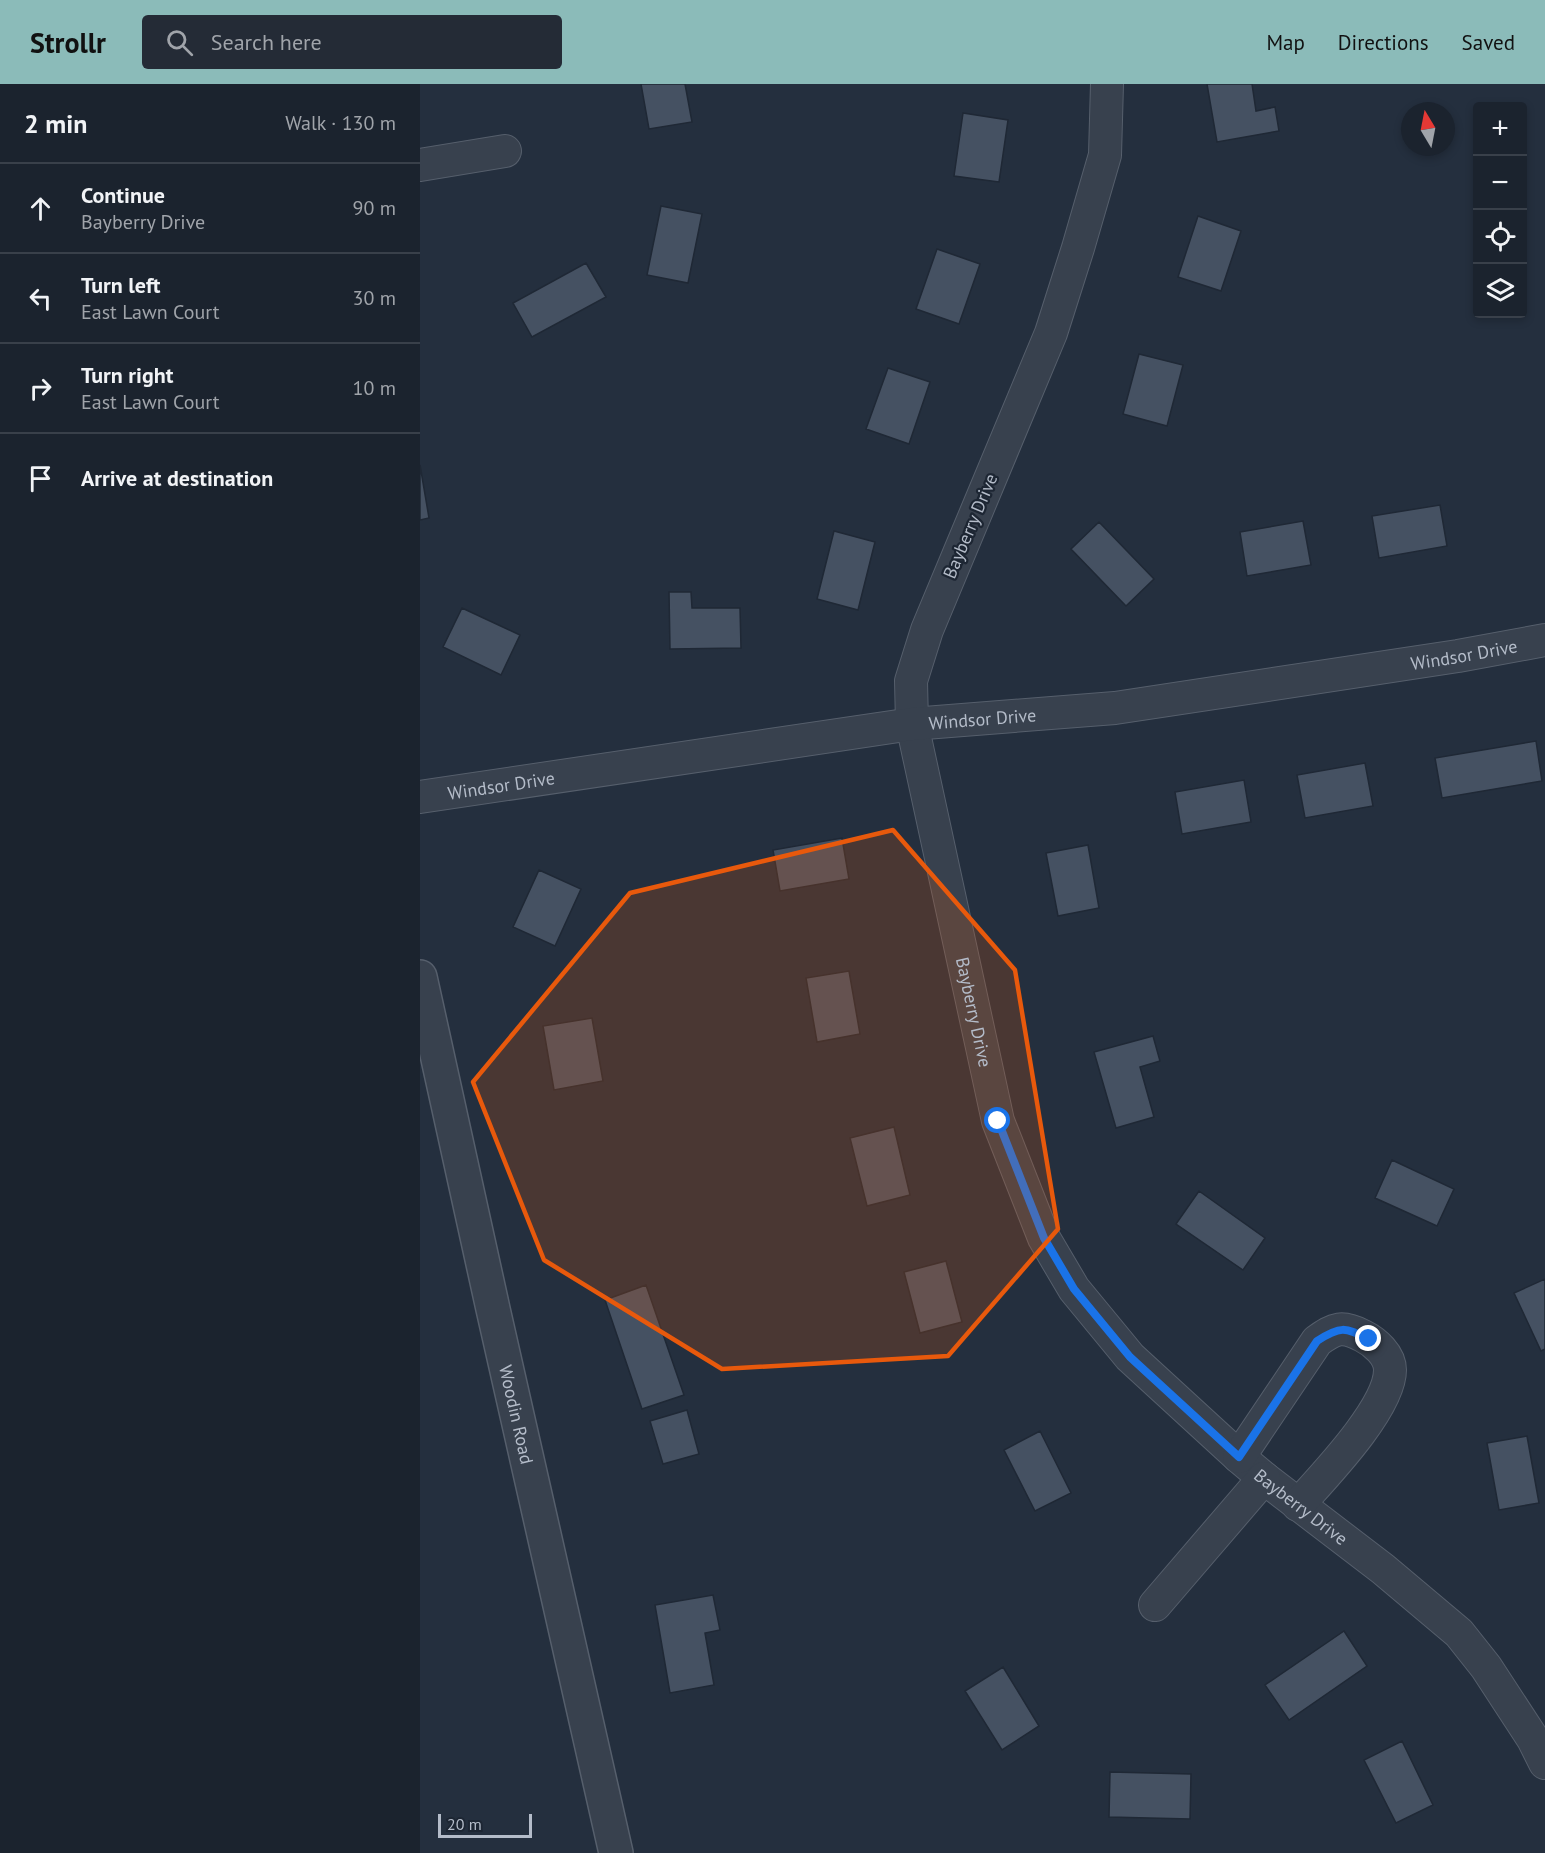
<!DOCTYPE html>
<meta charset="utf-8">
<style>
body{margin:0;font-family:"PT Sans",sans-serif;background:#242b36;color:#f1f3f6}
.controls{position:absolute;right:18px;top:18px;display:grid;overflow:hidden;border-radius:6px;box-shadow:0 3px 9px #0003}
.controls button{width:54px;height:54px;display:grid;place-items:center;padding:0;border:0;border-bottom:2px solid #39404a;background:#1b232e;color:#f1f3f6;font:30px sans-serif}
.compass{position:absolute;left:981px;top:18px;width:54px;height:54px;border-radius:50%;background:#1b232e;box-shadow:0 3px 9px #0003;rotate:350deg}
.scale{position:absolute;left:18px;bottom:15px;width:94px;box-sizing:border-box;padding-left:6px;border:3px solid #b4bcc9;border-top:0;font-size:16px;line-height:21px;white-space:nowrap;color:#b4bcc9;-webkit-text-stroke:4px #1d2633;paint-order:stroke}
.stop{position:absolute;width:18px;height:18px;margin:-14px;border:4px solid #1a73e8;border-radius:50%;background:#fff}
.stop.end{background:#1a73e8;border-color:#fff;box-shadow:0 2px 6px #0008}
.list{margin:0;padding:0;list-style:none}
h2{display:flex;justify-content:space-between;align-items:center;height:78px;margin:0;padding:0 24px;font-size:26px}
h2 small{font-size:20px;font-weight:400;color:#a0a4aa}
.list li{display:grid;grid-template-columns:39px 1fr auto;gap:18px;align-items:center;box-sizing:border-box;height:90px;padding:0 24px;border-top:2px solid #39404a}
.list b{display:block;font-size:22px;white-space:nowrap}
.list p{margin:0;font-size:20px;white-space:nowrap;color:#a0a4aa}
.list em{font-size:20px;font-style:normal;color:#a0a4aa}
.icon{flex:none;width:33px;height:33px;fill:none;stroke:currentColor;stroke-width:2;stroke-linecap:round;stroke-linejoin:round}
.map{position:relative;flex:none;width:1125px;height:1769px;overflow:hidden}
header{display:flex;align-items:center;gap:36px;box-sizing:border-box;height:84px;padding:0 30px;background:#8bbbb9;color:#111}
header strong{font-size:28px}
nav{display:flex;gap:33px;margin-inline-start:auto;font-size:21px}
.search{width:420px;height:54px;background:#242b36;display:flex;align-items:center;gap:15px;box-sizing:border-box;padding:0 21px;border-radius:6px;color:#a0a4aa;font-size:22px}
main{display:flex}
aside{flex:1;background:#1b232e}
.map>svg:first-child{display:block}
</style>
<header>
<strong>Strollr</strong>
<div class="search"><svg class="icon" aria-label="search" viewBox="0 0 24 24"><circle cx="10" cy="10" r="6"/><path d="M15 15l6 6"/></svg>Search here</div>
<nav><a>Map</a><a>Directions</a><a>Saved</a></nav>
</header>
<main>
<aside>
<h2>2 min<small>Walk · 130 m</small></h2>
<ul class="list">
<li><svg class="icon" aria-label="ahead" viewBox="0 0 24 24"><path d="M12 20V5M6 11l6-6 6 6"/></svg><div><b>Continue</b><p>Bayberry Drive</p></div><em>90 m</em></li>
<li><svg class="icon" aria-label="left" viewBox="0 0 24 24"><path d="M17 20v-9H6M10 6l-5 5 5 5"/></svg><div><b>Turn left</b><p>East Lawn Court</p></div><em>30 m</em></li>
<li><svg class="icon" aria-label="right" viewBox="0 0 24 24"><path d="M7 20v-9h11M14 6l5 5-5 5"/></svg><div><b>Turn right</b><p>East Lawn Court</p></div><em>10 m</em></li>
<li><svg class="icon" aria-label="arrive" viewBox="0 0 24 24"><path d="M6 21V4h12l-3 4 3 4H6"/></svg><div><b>Arrive at destination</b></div></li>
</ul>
</aside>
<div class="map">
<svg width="1125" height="1769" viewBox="0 0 1125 1769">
<rect width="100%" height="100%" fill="#242f3e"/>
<!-- building -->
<path fill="#455162" stroke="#1f2835" stroke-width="1.5" d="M221,0H265L272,38L229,45Z
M787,0H832L836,27L855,23L859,47L797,58Z
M543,29L588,36L579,98L534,92Z
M241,122L282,130L268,199L227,191Z
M778,132L821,147L801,207L758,193Z
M517,165L560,180L539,240L496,225Z
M166,179L186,213L112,253L93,219Z
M719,270L763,281L747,342L703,330Z
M468,284L510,298L489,360L446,345Z
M0,381L9,434L0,436Z
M1020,421L1027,462L959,474L952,432Z
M883,437L891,481L827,492L820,448Z
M679,438L734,495L706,522L651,465Z
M414,447L455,458L438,526L397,515Z
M249,508H271L272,524H320L321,564L250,565Z
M42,524L100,551L81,591L23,563Z
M1116,657L1122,697L1022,714L1015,674Z
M945,679L953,722L885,734L877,691Z
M824,696L831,738L762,750L755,708Z
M422,754L429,795L360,807L353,766Z
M668,761L679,824L638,832L626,769Z
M119,786L161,805L135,862L93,843Z
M429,887L440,950L397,958L386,894Z
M172,934L183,997L134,1006L123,942Z
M733,952L740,977L720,983L734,1033L696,1044L674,968Z
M474,1043L490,1111L447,1122L430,1054Z
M972,1076L1034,1105L1017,1142L955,1114Z
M779,1107L845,1154L823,1186L756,1140Z
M526,1177L542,1238L500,1249L484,1188Z
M1125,1195V1265L1121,1267L1094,1209Z
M226,1201L264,1311L222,1325L185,1216Z
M267,1326L279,1370L243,1380L230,1337Z
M620,1347L651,1409L615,1427L584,1366Z
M1107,1352L1119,1419L1079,1426L1067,1359Z
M293,1511L300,1546L285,1549L294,1601L250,1609L235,1521Z
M924,1547L947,1582L869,1636L845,1601Z
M583,1583L619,1642L582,1666L545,1607Z
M982,1657L1013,1721L976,1739L944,1676Z
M690,1688L771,1690L770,1735L689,1733Z"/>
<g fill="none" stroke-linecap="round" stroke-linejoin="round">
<!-- minor casing -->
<g stroke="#565f6c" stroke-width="34">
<g id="minor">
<path id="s1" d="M687,0L685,71L658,164L631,249L507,546L491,597L492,640L578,1037L624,1154L654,1205L710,1273L819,1373L844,1394L963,1485L1039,1549L1066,1583L1113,1655L1125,1679"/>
<path d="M0,81L85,67"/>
<path id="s2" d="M0,713L492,640L695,624L1038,572L1125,556"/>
<path d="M819,1373L897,1257C915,1244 922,1241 943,1252C955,1258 970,1271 970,1286C970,1324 903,1393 878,1421"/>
<path d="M735,1521L844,1394"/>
</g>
</g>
<!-- tertiary casing -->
<g stroke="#565f6c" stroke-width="36">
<g id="tertiary">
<path id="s3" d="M0,893L73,1225L196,1769"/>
</g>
</g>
<!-- minor -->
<use href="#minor" stroke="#38414e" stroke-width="32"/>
<!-- tertiary -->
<use href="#tertiary" stroke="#38414e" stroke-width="33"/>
</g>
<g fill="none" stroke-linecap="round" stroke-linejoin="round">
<!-- route -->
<path stroke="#1a73e8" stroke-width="8" d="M578,1037L624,1154L654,1205L710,1273L819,1373L897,1257C920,1242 925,1243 949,1255"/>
</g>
<!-- marked area -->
<path fill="#e8590c" fill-opacity="0.2" stroke="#e8590c" stroke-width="4.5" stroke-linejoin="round" d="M473,746L595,886L638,1145L528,1272L302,1285L124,1176L53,998L210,809Z"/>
<g text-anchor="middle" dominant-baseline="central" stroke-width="4.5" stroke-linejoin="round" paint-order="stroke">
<!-- street labels -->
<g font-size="18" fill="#b4bcc9" stroke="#1d2633">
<text transform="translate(550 442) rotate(-67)">Bayberry Drive</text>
<text stroke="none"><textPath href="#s2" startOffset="1054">Windsor Drive</textPath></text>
<text stroke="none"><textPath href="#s2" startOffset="568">Windsor Drive</textPath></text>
<text stroke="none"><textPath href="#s2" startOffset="82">Windsor Drive</textPath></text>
<text stroke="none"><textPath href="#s1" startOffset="970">Bayberry Drive</textPath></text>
<text stroke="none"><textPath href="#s3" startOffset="448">Woodin Road</textPath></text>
<text stroke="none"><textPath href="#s1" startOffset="1582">Bayberry Drive</textPath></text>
</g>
</g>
</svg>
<div class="controls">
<button>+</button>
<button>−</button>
<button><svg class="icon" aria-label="locate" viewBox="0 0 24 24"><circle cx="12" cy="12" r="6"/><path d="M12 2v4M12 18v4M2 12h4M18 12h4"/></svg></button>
<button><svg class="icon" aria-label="layers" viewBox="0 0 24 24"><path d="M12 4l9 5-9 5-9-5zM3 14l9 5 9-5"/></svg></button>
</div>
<svg class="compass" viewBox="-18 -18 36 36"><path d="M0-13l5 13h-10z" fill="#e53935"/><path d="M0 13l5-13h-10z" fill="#a0a4aa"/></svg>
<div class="scale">20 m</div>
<div class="stop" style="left:578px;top:1037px"></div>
<div class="stop end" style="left:949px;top:1255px"></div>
</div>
</main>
